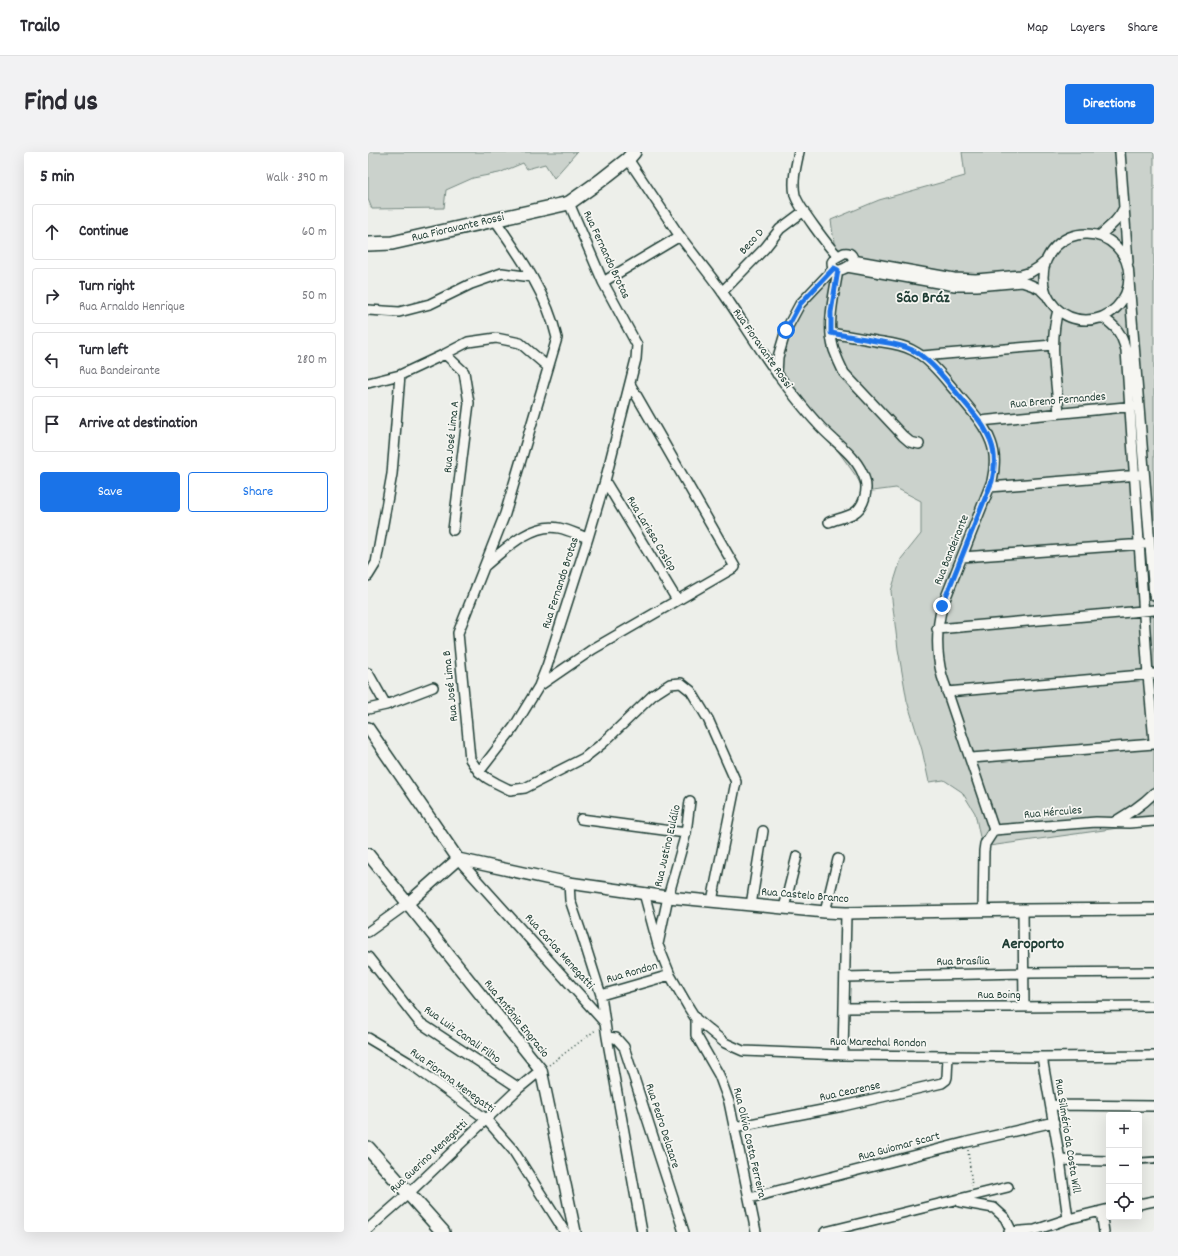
<!DOCTYPE html>
<meta charset="utf-8">
<style>
body{margin:0;font-family:Dekko,sans-serif;background:#f2f2f3;color:#2b2b33}
.controls{position:absolute;right:12px;bottom:12px;display:grid;overflow:hidden;border-radius:4px;box-shadow:0 4px 16px #0002}
.controls button{width:36px;height:36px;display:grid;place-items:center;padding:0;border:0;border-bottom:1px solid #e1e1e2;background:#fff;color:#2b2b33;font:20px sans-serif}
.stop{position:absolute;width:12px;height:12px;margin:-9px;border:3px solid #1a73e8;border-radius:50%;background:#fff}
.stop.end{background:#1a73e8;border-color:#fff;box-shadow:0 1px 4px #0008}
.list{margin:0;padding:0;list-style:none}
h2{display:flex;justify-content:space-between;align-items:center;height:52px;margin:0;padding:0 16px;font-size:17px}
h2 small{font-size:13px;font-weight:400;color:#7c7c81}
.list li{display:grid;grid-template-columns:26px 1fr auto;gap:12px;align-items:center;box-sizing:border-box;height:56px;margin:0 8px 8px;padding:0 8px;border:1px solid #e1e1e2;border-radius:4px}
.list b{display:block;font-size:15px;white-space:nowrap}
.list p{margin:0;font-size:13px;white-space:nowrap;color:#7c7c81}
.list em{font-size:13px;font-style:normal;color:#7c7c81}
.actions{display:flex;gap:8px;padding:12px 16px}
.actions a{flex:1;padding:9px 0;border:1px solid #1a73e8;border-radius:4px;text-align:center;font-size:14px;color:#1a73e8}
.actions .main{background:#1a73e8;color:#fff}
.icon{flex:none;width:22px;height:22px;fill:none;stroke:currentColor;stroke-width:2;stroke-linecap:round;stroke-linejoin:round}
.map{position:relative;flex:none;width:786px;height:1080px;overflow:hidden;border-radius:4px}
header{display:flex;align-items:center;gap:24px;box-sizing:border-box;height:56px;padding:0 20px;background:#fff;border-bottom:1px solid #e1e1e2}
header strong{font-size:19px}
nav{display:flex;gap:22px;margin-inline-start:auto;font-size:14px}
.intro{display:flex;align-items:center;justify-content:space-between;box-sizing:border-box;height:96px;padding:0 24px}
h1{margin:0;font-size:28px}
.button{padding:10px 18px;border-radius:4px;background:#1a73e8;color:#fff;font-size:14px;font-weight:700}
main{display:flex;gap:24px;padding:0 24px}
aside{flex:1;background:#fff;border-radius:4px;box-shadow:0 4px 16px #0002}
.map>svg:first-child{display:block}
</style>
<header>
<strong>Trailo</strong>
<nav><a>Map</a><a>Layers</a><a>Share</a></nav>
</header>
<div class="intro"><h1>Find us</h1><a class="button">Directions</a></div>
<main>
<aside>
<h2>5 min<small>Walk · 390 m</small></h2>
<ul class="list">
<li><svg class="icon" aria-label="ahead" viewBox="0 0 24 24"><path d="M12 20V5M6 11l6-6 6 6"/></svg><div><b>Continue</b></div><em>60 m</em></li>
<li><svg class="icon" aria-label="right" viewBox="0 0 24 24"><path d="M7 20v-9h11M14 6l5 5-5 5"/></svg><div><b>Turn right</b><p>Rua Arnaldo Henrique</p></div><em>50 m</em></li>
<li><svg class="icon" aria-label="left" viewBox="0 0 24 24"><path d="M17 20v-9H6M10 6l-5 5 5 5"/></svg><div><b>Turn left</b><p>Rua Bandeirante</p></div><em>280 m</em></li>
<li><svg class="icon" aria-label="arrive" viewBox="0 0 24 24"><path d="M6 21V4h12l-3 4 3 4H6"/></svg><div><b>Arrive at destination</b></div></li>
</ul>
<div class="actions"><a class="main">Save</a><a>Share</a></div>
</aside>
<div class="map">
<svg width="786" height="1080" viewBox="0 0 786 1080">
<rect width="100%" height="100%" fill="#edefea"/>
<filter id="ink" filterUnits="userSpaceOnUse"><feTurbulence type="fractalNoise" baseFrequency=".025" numOctaves="2"/><feDisplacementMap in="SourceGraphic" scale="8" xChannelSelector="R" yChannelSelector="G"/><feConvolveMatrix kernelMatrix="1 2 1 2 8 2 1 2 1" color-interpolation-filters="sRGB"/></filter>
<g filter="url(#ink)">
<!-- green -->
<path fill="#cbd2cc" stroke="#758880" d="M0,0H209L186,26L177,12L159,17L155,11L131,21L105,26L78,38L76,56L4,57L0,47Z
M594,0H786V671L614,695L607,661L594,640L576,628L561,630L554,598L539,549L530,497L523,439L533,407L553,382V349L528,336L497,340L488,324L419,228L413,217L411,204L427,160L469,113L463,68L511,48L597,24Z"/>
<g fill="none" stroke-linecap="round" stroke-linejoin="round">
<!-- service casing -->
<g stroke="#1f3d34" stroke-width="8">
<path id="service" d="M771,1009L786,1008"/>
</g>
<!-- minor casing -->
<g stroke="#1f3d34" stroke-width="12">
<path id="minor" d="M431,0C428,14 424,29 427,43C430,54 461,96 470,104
M752,0L760,110
M260,7C277,32 294,58 311,83C325,102 341,121 355,141C374,168 391,197 411,224C423,240 435,256 449,271C465,290 490,303 497,328C500,339 496,355 486,361C479,365 469,367 461,370
M127,68C152,104 179,142 189,186L137,362L90,481L102,607L111,620L119,626L128,631L142,638L157,636L216,606L235,591L285,543L302,532L313,531L323,539L340,567L368,630L344,749
M675 125a43 43 0 1 1 86 0a43 43 0 1 1-86 0Z
M731,84C741,75 750,69 756,56
M476,101C483,100 487,105 484,112C477,117 464,124 464,110L467,106Z
M485,108L586,126L608,127L653,123L663,120L671,115L678,109
M479,115L587,134H609L654,130L663,133L672,137L678,143
M470,118C466,144 458,173 466,198C469,206 472,213 476,221L535,284L542,290L551,292
M761,129L786,443
M235,130L312,84
M354,140L397,96L412,77L436,59
M0,158L31,160L62,152L103,132L134,121L164,125
M690,158C681,191 688,227 691,261
M734,165C749,175 753,181 758,198L780,523L786,589
M463,181C478,184 493,186 508,189C520,191 533,192 544,198C562,207 575,225 588,240C601,256 616,271 623,290C628,303 627,316 624,329L574,455C568,478 568,500 574,524L626,678
M77,202L96,220L101,251L85,378
M554,204L685,193
M409,222L410,205L418,178L432,152L466,116
M0,231L32,223L77,202L100,190L128,186L152,191L180,215
M612,269L768,254
M237,329L309,448
M622,335L771,323
M594,405L776,392
M117,414C136,398 164,370 191,376C201,378 211,383 220,386
M0,424L8,411L24,322L32,223
M569,477L786,458
M0,521L18,553
M171,534L225,497L367,415L262,232
M579,540L785,522
M0,557L18,553L65,535
M603,606L786,592
M111,620L146,575L171,534L179,514L220,386L237,329L268,207L269,193L235,130L201,51
M213,667L318,681
M746,670C761,661 773,654 786,641
M626,678L728,670L761,671L786,669
M90,707L237,871
M201,731L202,748L214,783L233,843L239,885L274,1080
M276,741L290,793L302,823L321,856L328,867L357,891L375,899L475,903L674,905L786,904
M383,753L395,679
M416,756L429,704
M655,758L656,855
M615,759L616,699L617,692L626,678
M457,760L470,707
M0,780L39,752
M290,792L300,745L318,681L322,649
M0,805L51,870L151,936
M477,825L656,821L786,820
M233,843L302,823
M476,856L786,854
M328,867V883L351,923L361,950L388,1080
M239,885L248,886L256,895L316,1080
M0,886L40,910L118,967L145,998L197,1080
M475,903L478,761
M674,905L692,1008L700,1067
M683,953L786,954
M366,975L475,954L574,931L578,928L579,925L580,904
M692,1008L741,1009
M382,1046L599,990L686,970
M592,1050L626,1056L637,1066L644,1080
M771,1052L786,1049
M733,1059L736,1080
M0,1077L40,1042L151,936L173,918
M457,1080L640,1035
M641,1080L667,1078L700,1067L741,1057"/>
</g>
<!-- tertiary casing -->
<g stroke="#1f3d34" stroke-width="14">
<path id="tertiary" d="M0,576L90,707
M0,702L173,918L207,1080
M90,707L201,731L300,745L457,760L478,761L655,758L786,757
M39,752L90,707"/>
</g>
<!-- secondary casing -->
<g stroke="#1f3d34" stroke-width="16">
<path id="secondary" d="M0,92L24,91L201,51L232,29L260,7L266,0
M0,996L75,1080"/>
</g>
<!-- path -->
<path stroke="#1f3d34" stroke-width="1.5" stroke-dasharray="1 3" stroke-linecap="butt" d="M181,913L229,877
M600,998L604,1034"/>
<!-- service -->
<use href="#service" stroke="#f6f6f2" stroke-width="4.5"/>
<!-- minor -->
<use href="#minor" stroke="#f6f6f2" stroke-width="9"/>
<!-- tertiary -->
<use href="#tertiary" stroke="#f6f6f2" stroke-width="11"/>
<!-- secondary -->
<use href="#secondary" stroke="#f6f6f2" stroke-width="13"/>
</g>
</g>
<g fill="none" stroke-linecap="round" stroke-linejoin="round" filter="url(#ink)">
<!-- route -->
<path stroke="#1a73e8" stroke-width="5" d="M418,178L432,152L466,116L470,118L463,160V181C478,184 493,186 508,189C520,191 533,192 544,198C562,207 575,225 588,240C601,256 616,271 623,290C628,303 627,316 624,329L574,454"/>
</g>
<g text-anchor="middle" dominant-baseline="central" stroke-width="3.5" stroke-linejoin="round" paint-order="stroke">
<!-- street labels -->
<g font-size="12" fill="#1f3d34" stroke="#f6f6f2">
<text transform="translate(90 76) rotate(-13)">Rua Fioravante Rossi</text>
<text transform="translate(384 90) rotate(-48)">Beco D</text>
<text transform="translate(238 103) rotate(65)">Rua Fernando Brotas</text>
<text transform="translate(394 197) rotate(55)">Rua Fioravante Rossi</text>
<text transform="translate(690 249) rotate(-5)">Rua Breno Fernandes</text>
<text transform="translate(84 285) rotate(-84)">Rua José Lima A</text>
<text transform="translate(283 382) rotate(59)">Rua Larissa Coslop</text>
<text transform="translate(584 398) rotate(-68)">Rua Bandeirante</text>
<text transform="translate(193 431) rotate(-72)">Rua Fernando Brotas</text>
<text transform="translate(83 534) rotate(-96)">Rua José Lima B</text>
<text transform="translate(685 661) rotate(-5)">Rua Hércules</text>
<text transform="translate(300 694) rotate(-77)">Rua Justino Eulálio</text>
<text transform="translate(437 744) rotate(5)">Rua Castelo Branco</text>
<text transform="translate(191 800) rotate(48)">Rua Carlos Menegatti</text>
<text transform="translate(595 810) rotate(-1)">Rua Brasília</text>
<text transform="translate(264 821) rotate(-16)">Rua Rondon</text>
<text x="631" y="843">Rua Boing</text>
<text transform="translate(148 867) rotate(51)">Rua Antônio Engracio</text>
<text transform="translate(94 883) rotate(35)">Rua Luiz Canali Filho</text>
<text transform="translate(510 891) rotate(1)">Rua Marechal Rondon</text>
<text transform="translate(84 929) rotate(36)">Rua Fiorana Menegatti</text>
<text transform="translate(482 940) rotate(-12)">Rua Cearense</text>
<text transform="translate(294 974) rotate(72)">Rua Pedro Delazare</text>
<text transform="translate(699 984) rotate(81)">Rua Silmério da Costa Will</text>
<text transform="translate(381 991) rotate(77)">Rua Olívio Costa Ferreira</text>
<text transform="translate(531 995) rotate(-15)">Rua Guiomar Scart</text>
<text transform="translate(61 1005) rotate(-43)">Rua Guerino Menegatti</text>
</g>
<!-- district labels -->
<g font-size="16" font-weight="bold" fill="#1f3d34" stroke="#f6f6f2">
<text x="555" y="146">São Bráz</text>
<text x="665" y="792">Aeroporto</text>
</g>
</g>
</svg>
<div class="controls">
<button>+</button>
<button>−</button>
<button><svg class="icon" aria-label="locate" viewBox="0 0 24 24"><circle cx="12" cy="12" r="6"/><path d="M12 2v4M12 18v4M2 12h4M18 12h4"/></svg></button>
</div>
<div class="stop" style="left:418px;top:178px"></div>
<div class="stop end" style="left:574px;top:454px"></div>
</div>
</main>
